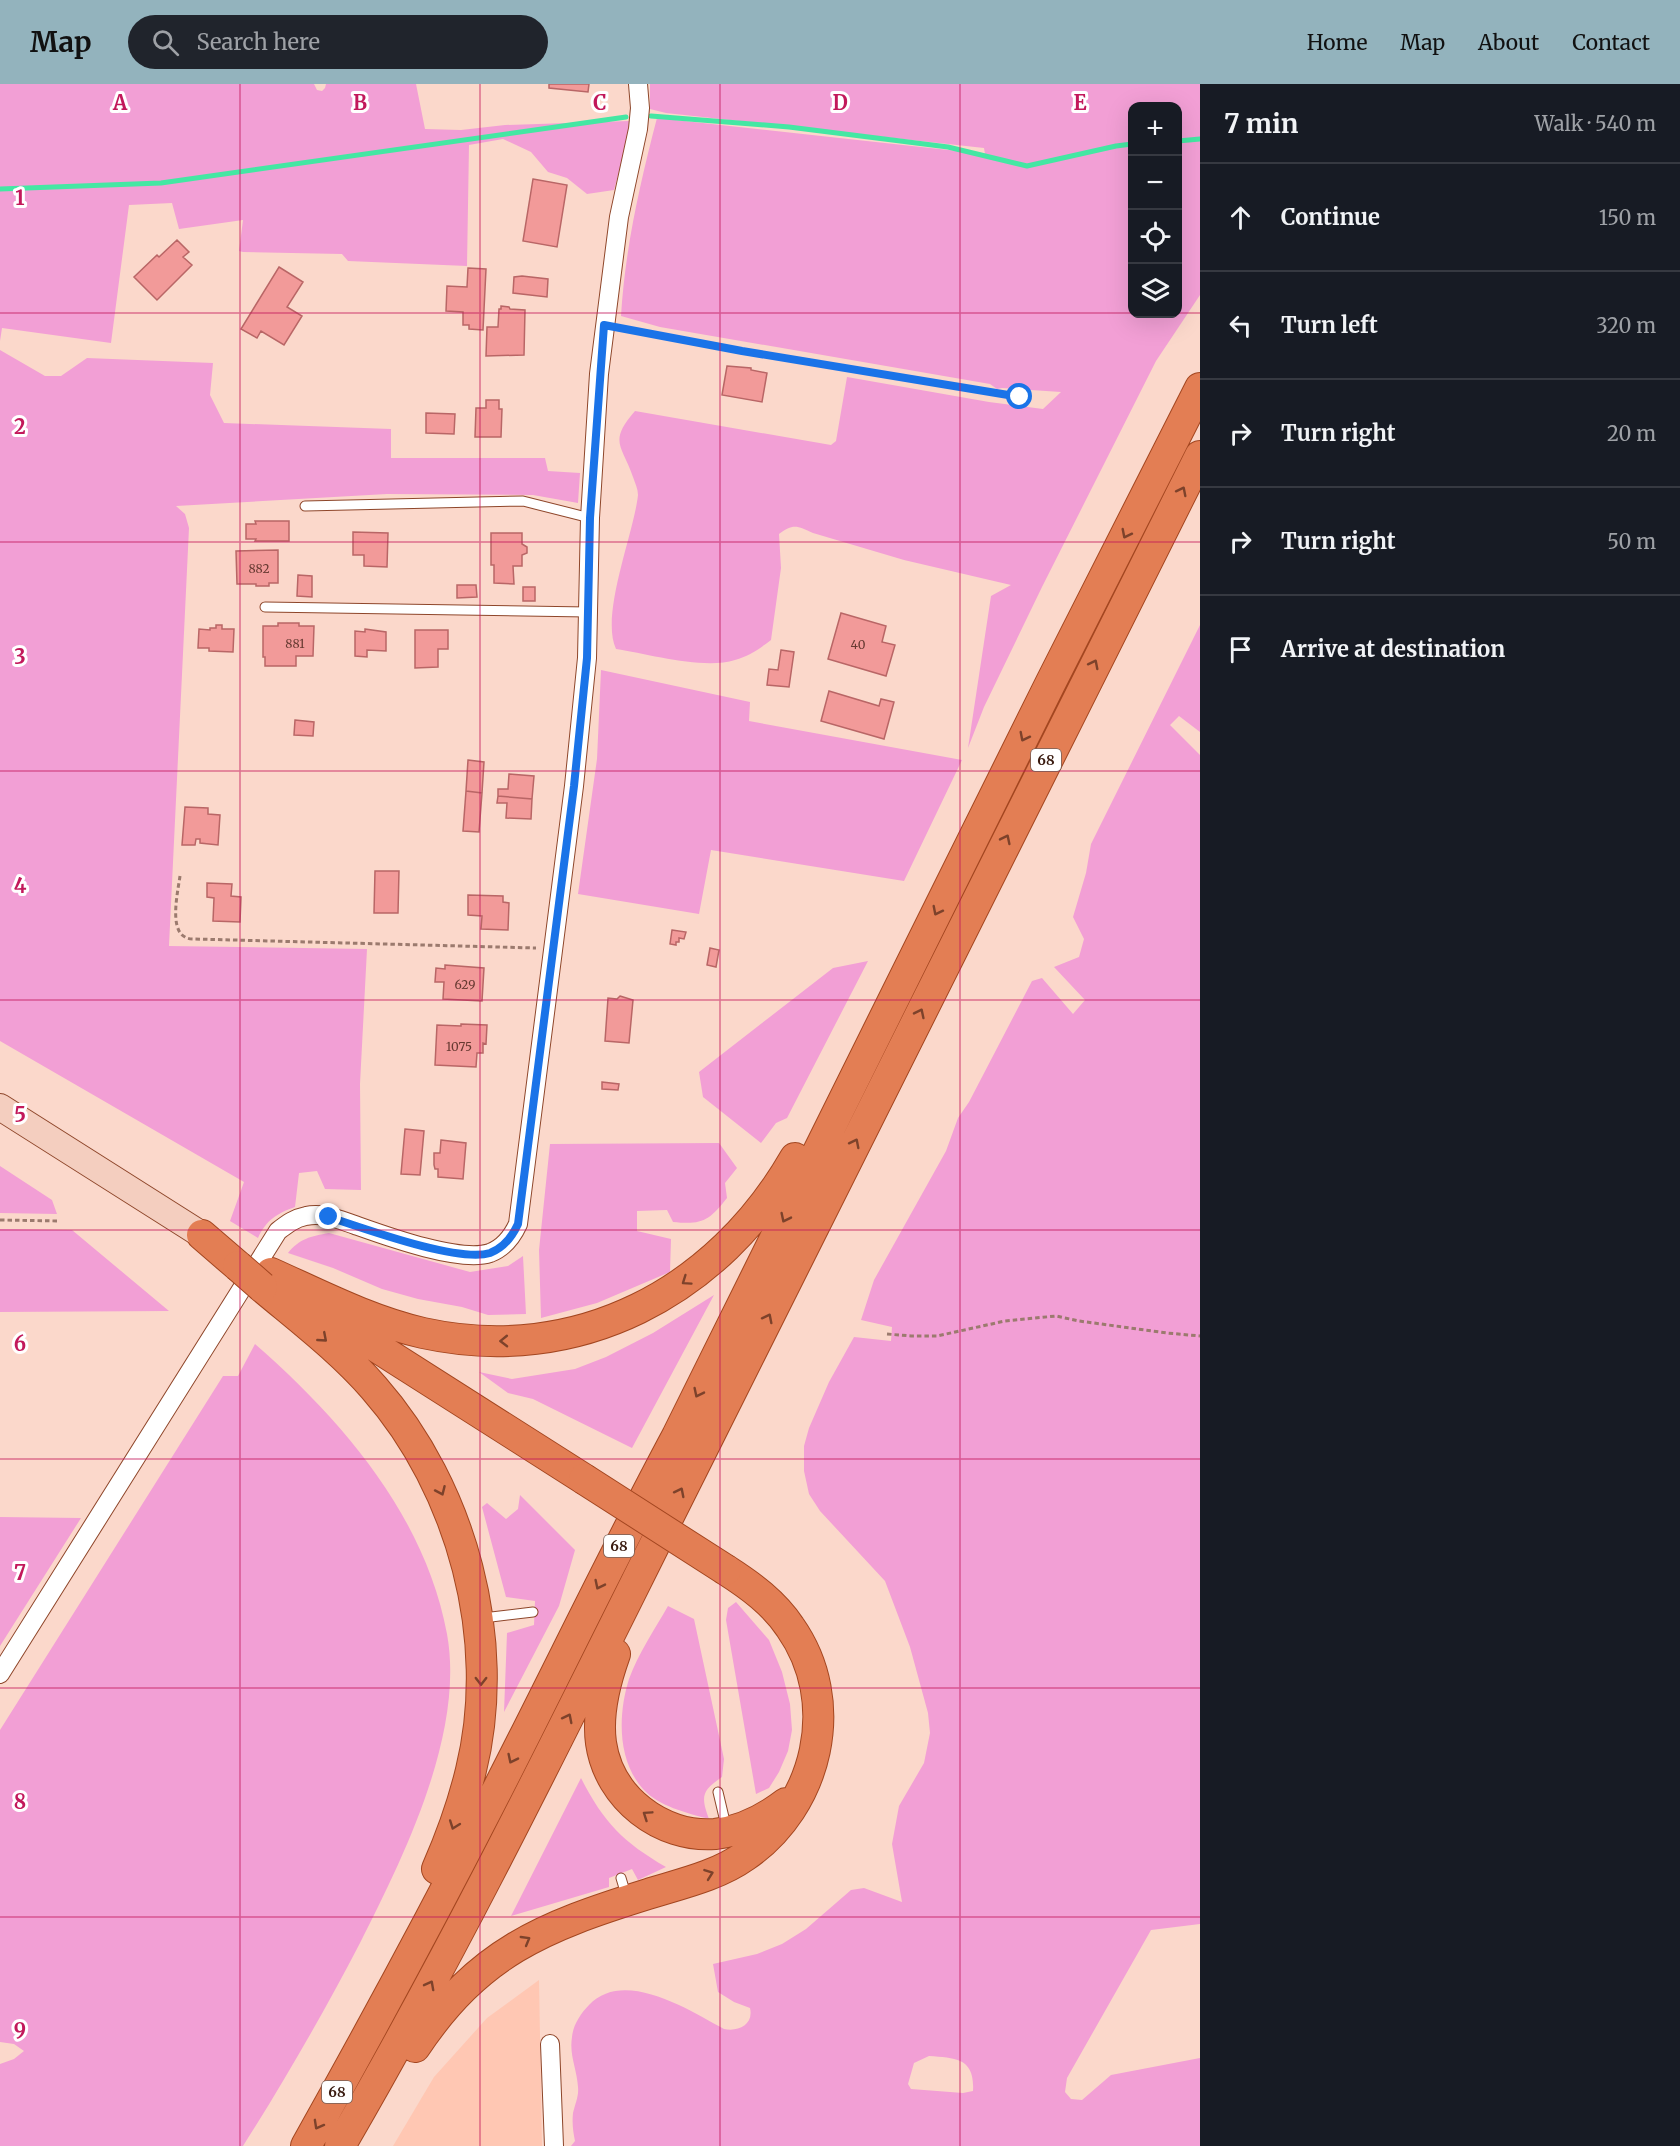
<!DOCTYPE html>
<meta charset="utf-8">
<style>
body{margin:0;font-family:Merriweather,serif;background:#20242c;color:#f1f3f6}
.controls{position:absolute;right:18px;top:18px;display:grid;overflow:hidden;border-radius:12px;box-shadow:0 6px 24px #0002}
.controls button{width:54px;height:54px;display:grid;place-items:center;padding:0;border:0;border-bottom:2px solid #363941;background:#171b24;color:#f1f3f6;font:30px sans-serif}
.stop{position:absolute;width:18px;height:18px;margin:-14px;border:4px solid #1a73e8;border-radius:50%;background:#fff}
.stop.end{background:#1a73e8;border-color:#fff;box-shadow:0 2px 6px #0008}
.list{margin:0;padding:0;list-style:none}
h2{display:flex;justify-content:space-between;align-items:center;height:78px;margin:0;padding:0 24px;font-size:26px}
h2 small{font-size:20px;font-weight:400;color:#9ea1a6}
.list li{display:grid;grid-template-columns:39px 1fr auto;gap:18px;align-items:center;box-sizing:border-box;height:108px;padding:0 24px;border-top:2px solid #363941}
.list b{display:block;font-size:22px;white-space:nowrap}
.list em{font-size:20px;font-style:normal;color:#9ea1a6}
.icon{flex:none;width:33px;height:33px;fill:none;stroke:currentColor;stroke-width:2;stroke-linecap:round;stroke-linejoin:round}
.map{position:relative;flex:none;width:1200px;height:2062px;overflow:hidden}
header{display:flex;align-items:center;gap:36px;box-sizing:border-box;height:84px;padding:0 30px;background:#93b3bd;color:#111}
header strong{font-size:28px}
nav{display:flex;gap:33px;margin-inline-start:auto;font-size:21px}
.search{width:420px;height:54px;background:#20242c;display:flex;align-items:center;gap:15px;box-sizing:border-box;padding:0 21px;border-radius:33px;color:#9ea1a6;font-size:22px}
main{display:flex}
aside{flex:1;background:#171b24}
.map>svg:first-child{display:block}
</style>
<header>
<strong>Map</strong>
<div class="search"><svg class="icon" aria-label="search" viewBox="0 0 24 24"><circle cx="10" cy="10" r="6"/><path d="M15 15l6 6"/></svg>Search here</div>
<nav><a>Home</a><a>Map</a><a>About</a><a>Contact</a></nav>
</header>
<main>
<div class="map">
<svg width="1200" height="2062" viewBox="0 0 1200 2062">
<rect width="100%" height="100%" fill="#fbd8cb"/>
<!-- built -->
<path fill="#ffc7b3" d="M539,1896L542,2062H393L434,1993L487,1934Z"/>
<!-- green -->
<path fill="#f29fd5" fill-rule="evenodd" d="M0,0H314L317,6L322,7L325,4L326,0H416L425,45L461,46L505,41L629,37L627,58L614,106L587,110L567,94L548,88L531,68L503,55L469,61L467,182L348,177L342,170L243,168L239,167L243,136L179,145L172,119L129,121L111,259L2,244L0,257Z
M650,0H1200V211L1156,277L1042,503L984,623L968,664L991,512L1011,501L904,476L813,449C798,442 793,439 779,450L781,484L771,556C759,565 749,572 735,576C704,586 649,570 616,565C600,531 634,449 638,411C638,405 635,399 633,393C622,361 608,358 635,327L831,361L836,357L847,293L989,318L1043,325L1061,308L1002,304L997,305L990,300L660,243L621,232C625,165 640,99 657,34L985,70L984,64L666,29L650,25ZM1178,22V230H1132V22Z
M0,266L45,292H61L87,274L213,279L210,311L224,339L391,345V374H545L548,387L580,389L578,419L533,411L387,410L176,422L185,430L189,444L169,862L367,865L360,1000L361,1106L325,1105L317,1087L299,1089L295,1123C278,1129 266,1136 258,1154L230,1137L244,1098L0,957Z
M1200,541V648L1179,632L1170,641L1200,671V1840L1151,1846L1067,1994L1065,2008L1071,2015L1082,2016L1111,1991L1200,1974V2062H571L575,2057C573,2047 572,2039 573,2029C575,2020 579,2012 578,2003C577,1985 569,1971 572,1953C573,1941 581,1929 589,1921C624,1884 689,1926 724,1945C738,1948 754,1941 750,1924L734,1918L718,1908L713,1880L757,1870L782,1860L806,1845L851,1806L864,1804L902,1818L892,1760L899,1722L924,1679L930,1649L928,1629L910,1563L885,1497L820,1427L809,1410L804,1387V1362L809,1344L829,1298L854,1253L891,1257L892,1243L861,1236L874,1196L946,1067L958,1034L969,1018L1032,897L1042,894L1073,930L1085,916L1054,883L1079,873L1084,855L1073,833L1086,789L1091,760ZM929,1972C956,1974 975,1974 973,2007L963,2009L911,2005L908,2000L914,1979Z
M601,586L750,618L749,637L962,676L904,797L711,766L699,830L578,810L597,675Z
M868,877L787,1034L776,1039L761,1059L703,1013L699,988L833,884Z
M719,1059L737,1084L725,1099L727,1114C709,1137 702,1141 673,1138L667,1126L637,1127V1147L671,1155L670,1188L597,1219L541,1234L539,1166L550,1060Z
M0,1082L52,1116L57,1130L0,1129Z
M0,1145L72,1146L169,1227L0,1228Z
M329,1149L470,1188L508,1182L523,1172L526,1230L488,1231L462,1223L418,1215L382,1205L333,1184L288,1169C299,1155 311,1152 329,1149Z
M714,1211L632,1364L533,1315L508,1309L479,1288L512,1295L575,1285L606,1273L653,1249Z
M255,1260C343,1337 425,1432 447,1550C465,1649 404,1772 360,1859C324,1928 285,1996 243,2062H0V1980L14,1975L24,1967L14,1960L0,1958V1646L223,1292H238Z
M520,1411L575,1466L559,1522L504,1628L507,1549L534,1541L535,1517L506,1513L482,1423L487,1419L506,1435L518,1425Z
M0,1433L81,1434L0,1562Z
M736,1518L769,1556L782,1588L790,1620L792,1646L788,1667L779,1688L769,1704L756,1710L726,1536L728,1524Z
M668,1522L694,1535L724,1675L722,1693C701,1707 701,1713 709,1735C687,1729 658,1722 643,1705C617,1676 618,1630 629,1595C638,1570 655,1545 668,1522Z
M581,1694C604,1739 623,1758 666,1783L638,1796L632,1785L609,1794V1803L511,1832Z"/>
<g fill="none" stroke-linecap="round" stroke-linejoin="round">
<!-- stream -->
<path stroke="#44e7a3" stroke-width="5" d="M651,32L789,43L948,63L1027,82L1116,62L1132,60
M1178,57L1200,55
M0,105L161,99L626,33"/>
</g>
<!-- building -->
<path fill="#f29a99" stroke="#b96666" stroke-width="1.5" d="M549,0H589L588,8L549,4Z
M533,95L567,101L557,163L523,157Z
M177,156L189,168L183,173L192,181L157,216L134,193L157,171L159,173Z
M279,183L303,198L287,223L302,232L284,261L261,247L257,254L241,245Z
M468,184L486,185L483,246L469,245V241H463V228L446,227L447,202L467,203Z
M522,192L548,195L547,213L513,209L514,193Z
M501,222L509,223L510,225L525,226L524,271L486,272L487,243H498L499,225H501Z
M727,282L751,284V286L767,289L762,318L722,311Z
M486,316H499V325H502L501,353H475L476,324H486Z
M426,329L455,330L454,350L426,349Z
M255,437H289V457H255L256,455H246V440H256Z
M353,448L388,449L387,483L364,482V471H353Z
M491,449H522V460L527,463V469L522,471V482H513L514,500L494,499V481H491Z
M278,466V499H269V502H256V500H237L236,467Z
M298,491L312,492V513L297,512Z
M457,501H476L477,513L457,514Z
M523,503H535V517H523Z
M841,529L886,542L882,558L895,561L886,592L828,575Z
M278,539H299V542H314L313,572H296V582H265V573H263V542H278Z
M216,541H222V545H234L233,568L209,567V564H198L199,545L210,546V544H216Z
M365,545L386,548V567L367,566V573L355,572V547L365,548Z
M415,546H448V565H438V583L415,584Z
M781,566L794,568L789,603L767,601L769,585L778,586Z
M829,607L879,622L881,615L894,618L884,655L821,637Z
M295,636L314,638L313,652L294,651Z
M468,676L484,678L482,709L466,707Z
M509,690L534,692L532,715L498,712V705H508Z
M466,707L482,709L479,748L463,747Z
M498,712L532,715L531,735L506,734L507,719H497Z
M185,723L208,724V730L220,731L218,761L200,759V755H196L195,761H182Z
M375,787H399L398,829H374Z
M207,799L232,800L231,812L241,813L240,838L213,837L214,814L207,813Z
M468,811L503,812V818L509,819L508,846L481,845L482,832L468,831Z
M672,846L686,848L684,855L679,854V858H676V861L670,860Z
M710,864L719,866L716,883L707,881Z
M445,881L484,884L482,917L443,915L444,898H435L436,884L445,885Z
M620,912L633,916L629,959L605,957L608,914L617,915Z
M461,940L487,941L486,960L483,959V969H477L476,983L435,981L437,941L461,942Z
M602,998L619,1000L618,1006L602,1005Z
M405,1045L424,1047L420,1091L401,1090Z
M441,1056L466,1059L463,1095L438,1093V1085H435L434,1081V1069H440Z"/>
<g fill="none" stroke-linecap="round" stroke-linejoin="round">
<!-- service casing -->
<g stroke="#8e462a" stroke-width="11">
<path id="service" d="M305,422L523,417L590,434
M265,523L588,528
M483,1534L533,1528
M718,1708L727,1746
M621,1794L627,1814"/>
</g>
<!-- minor casing -->
<g stroke="#8e462a" stroke-width="20">
<path id="minor" d="M0,1590L278,1147C287,1140 295,1134 306,1132C323,1128 340,1136 355,1141C386,1152 460,1179 490,1169C503,1164 512,1153 518,1140L574,702L587,574L590,434L599,290L619,133L638,45L640,24L638,0
M550,1960L554,2062"/>
</g>
<!-- secondary casing -->
<g stroke="#8e462a" stroke-width="28">
<path id="secondary" d="M0,1023L202,1151"/>
</g>
<!-- trunk casing -->
<g stroke="#a34620" stroke-width="32">
<path id="trunk" d="M202,1151L238,1182
M271,1189C320,1211 370,1237 423,1249C578,1283 718,1208 795,1074
M262,1203C300,1235 341,1266 374,1304C462,1404 503,1556 471,1686C463,1720 451,1753 437,1785
M320,1227L584,1395
M615,1570C605,1598 597,1630 601,1659C609,1714 661,1754 715,1750C742,1747 765,1735 786,1719
M415,1963C479,1868 542,1843 648,1810C680,1800 717,1792 745,1772C818,1722 843,1618 790,1543C774,1519 751,1502 726,1486
M306,2062C370,1948 432,1833 491,1718C554,1596 612,1473 677,1352L1050,600L1200,304
M340,2062C468,1842 578,1613 692,1386C861,1048 1028,709 1200,372"/>
</g>
<!-- path -->
<path stroke="#9b7a6e" stroke-width="3" stroke-dasharray="4.5 3" stroke-linecap="butt" d="M624,244L742,267L1020,313
M180,792C178,807 169,845 185,853C188,855 192,855 195,855L536,864
M0,1136L60,1137
M887,1250L911,1252H937L1005,1237L1056,1232L1079,1237L1167,1249L1200,1252"/>
<!-- service -->
<use href="#service" stroke="#fff" stroke-width="9"/>
<!-- minor -->
<use href="#minor" stroke="#fff" stroke-width="18"/>
<!-- secondary -->
<use href="#secondary" stroke="#f4cebf" stroke-width="26"/>
<!-- trunk -->
<use href="#trunk" stroke="#e37e54" stroke-width="30"/>
<!-- trunk-bridge casing -->
<g stroke="#a34620" stroke-width="32" stroke-linecap="butt">
<path id="trunk-bridge" d="M238,1182L262,1203
M584,1395L726,1486"/>
</g>
<!-- trunk-bridge -->
<use href="#trunk-bridge" stroke="#e37e54" stroke-width="30"/>
</g>
<!-- one-way arrows -->
<defs><path id="oneway-chevron" d="M-2-3.5L2.5 0L-2 3.5" fill="none" stroke-width="1.6" stroke-linecap="round" stroke-linejoin="round" transform="scale(1.5)"/></defs>
<g stroke="#7d422b">
<use href="#oneway-chevron" transform="translate(1182 407) rotate(-63)"/>
<use href="#oneway-chevron" transform="translate(1126 450) rotate(117)"/>
<use href="#oneway-chevron" transform="translate(1094 580) rotate(-63)"/>
<use href="#oneway-chevron" transform="translate(1024 653) rotate(117)"/>
<use href="#oneway-chevron" transform="translate(1006 755) rotate(-64)"/>
<use href="#oneway-chevron" transform="translate(937 827) rotate(117)"/>
<use href="#oneway-chevron" transform="translate(920 929) rotate(-64)"/>
<use href="#oneway-chevron" transform="translate(855 1059) rotate(-63)"/>
<use href="#oneway-chevron" transform="translate(785 1134) rotate(116)"/>
<use href="#oneway-chevron" transform="translate(686 1197) rotate(145)"/>
<use href="#oneway-chevron" transform="translate(768 1234) rotate(-63)"/>
<use href="#oneway-chevron" transform="translate(323 1254) rotate(41)"/>
<use href="#oneway-chevron" transform="translate(504 1257) rotate(179)"/>
<use href="#oneway-chevron" transform="translate(698 1309) rotate(116)"/>
<use href="#oneway-chevron" transform="translate(441 1407) rotate(66)"/>
<use href="#oneway-chevron" transform="translate(680 1408) rotate(-63)"/>
<use href="#oneway-chevron" transform="translate(599 1501) rotate(116)"/>
<use href="#oneway-chevron" transform="translate(481 1597) rotate(90)"/>
<use href="#oneway-chevron" transform="translate(568 1634) rotate(-63)"/>
<use href="#oneway-chevron" transform="translate(512 1675) rotate(116)"/>
<use href="#oneway-chevron" transform="translate(647 1731) rotate(-146)"/>
<use href="#oneway-chevron" transform="translate(454 1741) rotate(110)"/>
<use href="#oneway-chevron" transform="translate(709 1790) rotate(-20)"/>
<use href="#oneway-chevron" transform="translate(526 1856) rotate(-30)"/>
<use href="#oneway-chevron" transform="translate(430 1901) rotate(-62)"/>
<use href="#oneway-chevron" transform="translate(318 2041) rotate(119)"/>
</g>
<g fill="none" stroke-linecap="round" stroke-linejoin="round">
<!-- route -->
<path stroke="#1a73e8" stroke-width="8" d="M329,1133C363,1144 458,1179 490,1169C503,1164 512,1153 518,1140L574,702L587,574L590,434L604,241L742,267L1020,313"/>
</g>
<!-- grid -->
<path fill="none" stroke="#c2185b" stroke-width="1.5" stroke-opacity="0.55" d="M240,0V2062M480,0V2062M720,0V2062M960,0V2062M0,229H1132M1178,229H1200M0,458H1200M0,687H1200M0,916H1200M0,1146H1200M0,1375H1200M0,1604H1200M0,1833H1200"/>
<g text-anchor="middle" dominant-baseline="central" stroke-width="6" stroke-linejoin="round" paint-order="stroke">
<!-- number labels -->
<g font-size="12" fill="#673a32">
<text x="259" y="484">882</text>
<text x="295" y="559">881</text>
<text x="858" y="560">40</text>
<text x="465" y="900">629</text>
<text x="459" y="962">1075</text>
</g>
<!-- shield labels -->
<g fill="#fff" stroke="#745f57" stroke-width="1.5">
<rect x="1031" y="665" width="30" height="22" rx="4.5"/>
<rect x="604" y="1451" width="30" height="22" rx="4.5"/>
<rect x="322" y="1997" width="30" height="22" rx="4.5"/>
</g>
<g font-size="14" font-weight="bold" fill="#391a0f">
<text x="1046" y="676">68</text>
<text x="619" y="1462">68</text>
<text x="337" y="2008">68</text>
</g>
</g>
<g font-size="20" text-anchor="middle" font-weight="bold" fill="#c2185b" stroke="#fff" stroke-width="6" stroke-linejoin="round" paint-order="stroke">
<text x="120" y="26">A</text>
<text x="360" y="26">B</text>
<text x="600" y="26">C</text>
<text x="840" y="26">D</text>
<text x="1080" y="26">E</text>
<text x="20" y="121">1</text>
<text x="20" y="350">2</text>
<text x="20" y="580">3</text>
<text x="20" y="809">4</text>
<text x="20" y="1038">5</text>
<text x="20" y="1267">6</text>
<text x="20" y="1496">7</text>
<text x="20" y="1725">8</text>
<text x="20" y="1954">9</text>
</g>
</svg>
<div class="controls">
<button>+</button>
<button>−</button>
<button><svg class="icon" aria-label="locate" viewBox="0 0 24 24"><circle cx="12" cy="12" r="6"/><path d="M12 2v4M12 18v4M2 12h4M18 12h4"/></svg></button>
<button><svg class="icon" aria-label="layers" viewBox="0 0 24 24"><path d="M12 4l9 5-9 5-9-5zM3 14l9 5 9-5"/></svg></button>
</div>
<div class="stop" style="left:1020px;top:313px"></div>
<div class="stop end" style="left:329px;top:1133px"></div>
</div>
<aside>
<h2>7 min<small>Walk · 540 m</small></h2>
<ul class="list">
<li><svg class="icon" aria-label="ahead" viewBox="0 0 24 24"><path d="M12 20V5M6 11l6-6 6 6"/></svg><div><b>Continue</b></div><em>150 m</em></li>
<li><svg class="icon" aria-label="left" viewBox="0 0 24 24"><path d="M17 20v-9H6M10 6l-5 5 5 5"/></svg><div><b>Turn left</b></div><em>320 m</em></li>
<li><svg class="icon" aria-label="right" viewBox="0 0 24 24"><path d="M7 20v-9h11M14 6l5 5-5 5"/></svg><div><b>Turn right</b></div><em>20 m</em></li>
<li><svg class="icon" aria-label="right" viewBox="0 0 24 24"><path d="M7 20v-9h11M14 6l5 5-5 5"/></svg><div><b>Turn right</b></div><em>50 m</em></li>
<li><svg class="icon" aria-label="arrive" viewBox="0 0 24 24"><path d="M6 21V4h12l-3 4 3 4H6"/></svg><div><b>Arrive at destination</b></div></li>
</ul>
</aside>
</main>
